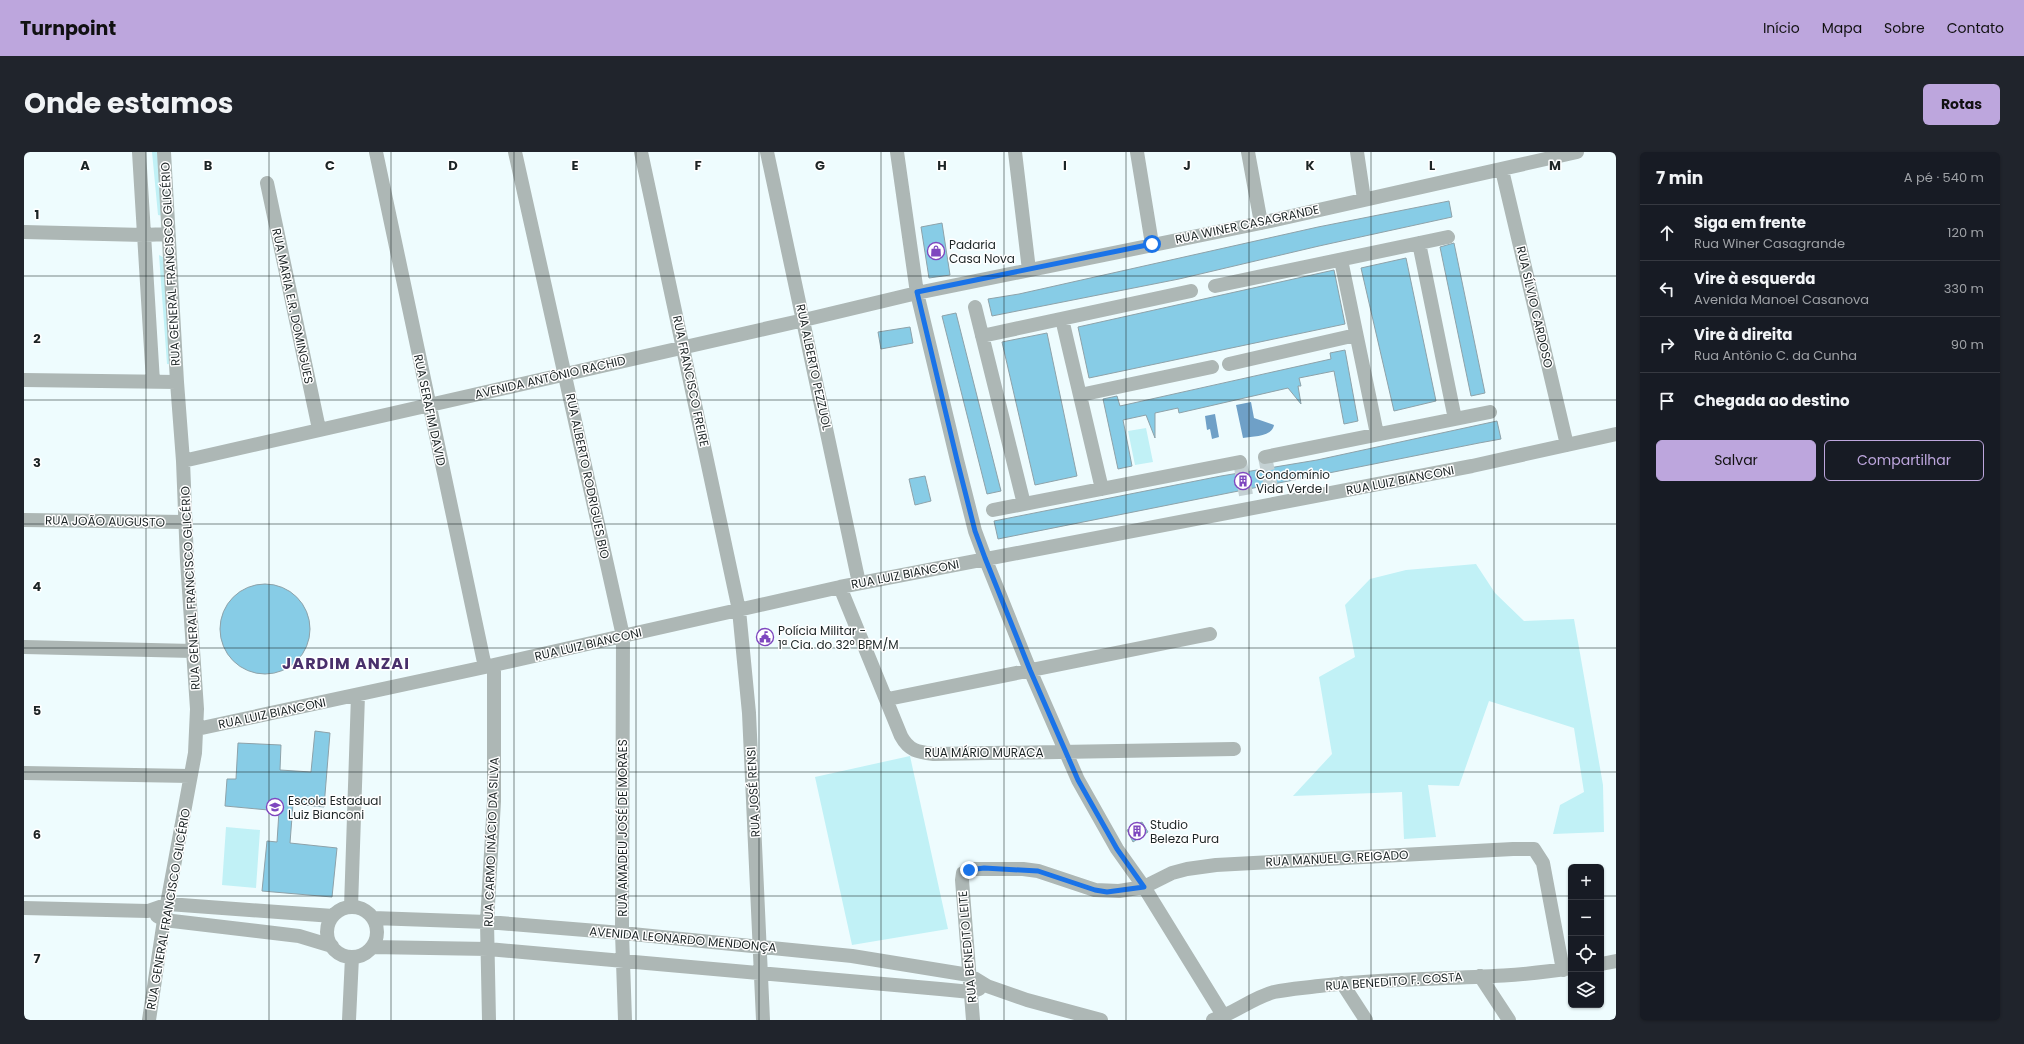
<!DOCTYPE html>
<html lang="pt">
<meta charset="utf-8">
<style>
body{margin:0;font-family:Poppins,sans-serif;background:#20242c;color:#f1f3f6}
.controls{position:absolute;right:12px;bottom:12px;display:grid;overflow:hidden;border-radius:6px;box-shadow:0 1px 3px #0004}
.controls button{width:36px;height:36px;display:grid;place-items:center;padding:0;border:0;border-bottom:1px solid #363941;background:#171b24;color:#f1f3f6;font:20px sans-serif}
.stop{position:absolute;width:12px;height:12px;margin:-9px;border:3px solid #1a73e8;border-radius:50%;background:#fff}
.stop.end{background:#1a73e8;border-color:#fff;box-shadow:0 1px 4px #0008}
.list{margin:0;padding:0;list-style:none}
h2{display:flex;justify-content:space-between;align-items:center;height:52px;margin:0;padding:0 16px;font-size:17px}
h2 small{font-size:13px;font-weight:400;color:#9ea1a6}
.list li{display:grid;grid-template-columns:26px 1fr auto;gap:12px;align-items:center;box-sizing:border-box;height:56px;padding:0 16px;border-top:1px solid #363941}
.list b{display:block;font-size:15px;white-space:nowrap}
.list p{margin:0;font-size:13px;white-space:nowrap;color:#9ea1a6}
.list em{font-size:13px;font-style:normal;color:#9ea1a6}
.actions{display:flex;gap:8px;padding:12px 16px}
.actions a{flex:1;padding:9px 0;border:1px solid #bda6dd;border-radius:6px;text-align:center;font-size:14px;color:#bda6dd}
.actions .main{background:#bda6dd;color:#111}
.icon{flex:none;width:22px;height:22px;fill:none;stroke:currentColor;stroke-width:2;stroke-linecap:round;stroke-linejoin:round}
.map{position:relative;flex:none;width:1592px;height:868px;overflow:hidden;border-radius:6px}
header{display:flex;align-items:center;gap:24px;box-sizing:border-box;height:56px;padding:0 20px;background:#bda6dd;color:#111}
header strong{font-size:19px}
nav{display:flex;gap:22px;margin-inline-start:auto;font-size:14px}
.intro{display:flex;align-items:center;justify-content:space-between;box-sizing:border-box;height:96px;padding:0 24px}
h1{margin:0;font-size:28px}
.button{padding:10px 18px;border-radius:6px;background:#bda6dd;color:#111;font-size:14px;font-weight:700}
main{display:flex;gap:24px;padding:0 24px}
aside{flex:1;background:#171b24;border-radius:6px;box-shadow:0 1px 3px #0004}
.map>svg:first-child{display:block}
</style>
<header>
<strong>Turnpoint</strong>
<nav><a>Início</a><a>Mapa</a><a>Sobre</a><a>Contato</a></nav>
</header>
<div class="intro"><h1>Onde estamos</h1><a class="button">Rotas</a></div>
<main>
<div class="map">
<svg width="1592" height="868" viewBox="0 0 1592 868">
<rect width="100%" height="100%" fill="#eefcfe"/>
<!-- green -->
<path fill="#c1f1f6" d="M128,0H136L140,64L134,63Z
M135,103L144,108L150,213L143,212Z
M1122,276L1129,310L1111,313L1104,279Z
M1452,412L1471,441L1500,469L1550,467L1579,633L1580,680L1529,682L1536,653L1560,640L1550,576L1465,549L1435,634L1404,633L1412,685L1380,687L1378,640L1269,644L1308,602L1295,525L1331,505L1321,453L1346,427L1382,418Z
M886,604L924,777L828,793L791,625Z
M202,675L236,678L232,736L198,733Z"/>
<!-- water -->
<path fill="#6fa0c7" d="M1227,250L1230,266L1250,273C1248,285 1229,284 1219,286L1212,253Z
M1191,262L1195,285L1188,287L1186,277L1183,278L1181,264Z"/>
<!-- building -->
<path fill="#87cce6" stroke="#8ea2a9" d="M1425,49L1428,65L1295,94L1155,127L968,164L964,147L995,142L1294,75Z
M918,71L926,123L905,126L897,75Z
M1430,91L1461,241L1447,244L1416,95Z
M1382,106L1412,249L1370,259L1337,116Z
M1310,118L1321,172L1065,226L1054,175Z
M932,161L977,339L963,342L918,164Z
M886,175L889,191L857,197L854,180Z
M1023,181L1053,324L1011,333L978,190Z
M1321,198L1334,269L1320,272L1310,219L1275,226L1277,234H1274L1277,252L1264,236L1155,261L1154,256L1131,261V286L1122,263L1099,268L1108,314L1094,317L1079,247L1093,244L1096,254L1307,207L1306,201Z
M1473,269L1477,287L1455,291L974,387L970,369L1197,324L1293,308Z
M901,324L907,349L891,353L885,327Z
M196 477a45 45 0 1 1 90 0a45 45 0 1 1-90 0Z
M291,579L306,581L300,655L269,652L266,691L313,696L308,745L238,739L243,689L253,690L255,659L201,654L203,627H212L214,591L257,593L256,618L287,620Z
M1118,670L1124,680L1109,690L1103,678Z"/>
<g fill="none" stroke-linecap="round" stroke-linejoin="round">
<!-- street-tunnel -->
<path stroke="#c4d1d3" stroke-width="14" stroke-dasharray="14 7" stroke-linecap="butt" d="M1241,305L1248,340
M1216,310L1222,343"/>
<!-- street -->
<path stroke="#adb7b5" stroke-width="14" d="M115,0L129,230
M352,0L461,515
M491,0L599,484L598,781L601,868
M617,0L715,458L725,561L739,868
M743,0L835,431
M873,0L893,141L933,308L951,379L961,406L1006,518L1054,628L1093,697L1120,735L1202,868
M991,0L1005,118
M1113,0L1128,92
M1224,0L1237,71
M1333,0L1340,47
M1478,18L1543,293
M243,31L295,277
M0,80L120,83L144,82
M1395,91L1431,267
M1317,108L1353,282
M1191,134L1424,85
M951,155L1000,352
M1038,167L1078,337
M958,184L1167,139
M1205,212L1332,183
M0,228L153,230
M1056,243L1188,215
M1241,305L1466,260
M159,309L780,168L893,141L1237,71L1553,0
M969,358L1216,310
M0,368L162,370
M816,435L877,584C885,599 894,600 910,602L1210,597
M0,495L169,499
M864,547L1186,482
M173,577L461,515L816,435L1448,314L1592,282
M0,621L166,624
M327,755L334,543
M303 780a25 25 0 1 1 50 0a25 25 0 1 1-50 0Z
M0,756L124,759L144,752L309,764
M133,764L140,768L275,784L308,794
M349,766L463,770L598,781L828,804L945,823L963,834L1003,848L1077,868
M348,795L464,797L916,837L947,840L955,837
M1577,812L1592,809
M1456,824L1485,868
M1318,831L1342,868
M125,868L140,768L171,601L173,557L163,409L159,309L153,230L140,0
M325,868L328,805
M465,868L463,770L470,649V513
M949,868L938,728L939,721L950,717H999L1014,719L1071,738L1095,739L1120,735L1148,721L1163,717L1192,713L1489,697H1510L1519,711L1539,818
M1189,868C1211,861 1228,846 1250,840C1265,837 1280,836 1295,834C1379,823 1464,830 1547,816"/>
</g>
<g fill="none" stroke-linecap="round" stroke-linejoin="round">
<!-- route -->
<path stroke="#1a73e8" stroke-width="5" d="M945,718L960,716L1014,719L1071,738L1083,740L1120,735L1093,697L1054,628L1006,518L961,406L951,379L933,308L893,140L1128,92"/>
</g>
<!-- grid -->
<path fill="none" stroke="#1c2425" stroke-width="1" stroke-opacity="0.55" d="M122,0V868M245,0V868M367,0V868M490,0V868M612,0V868M735,0V868M857,0V868M980,0V868M1102,0V868M1225,0V868M1347,0V868M1470,0V868M0,124H1592M0,248H1592M0,372H1592M0,496H1592M0,620H1592M0,744H1547M1577,744H1592"/>
<!-- icons -->
<defs>
<g id="shop-ring" transform="scale(0.9)"><circle r="9.5" fill="#fff" stroke="#7e47bf" stroke-width="1.5"/><path d="M-5-2.5h2.3a2.7 3.5 0 0 1 5.4 0H5L5.5 6h-11ZM-1.5-2.5h3a1.5 2.3 0 0 0-3 0Z" fill="#7e47bf"/></g>
<g id="building-ring" transform="scale(0.9)"><circle r="9.5" fill="#fff" stroke="#7e47bf" stroke-width="1.5"/><path d="M-4-6H4V6H1V3H-1V6H-4ZM-2.5-4.3h1.7v1.8h-1.7ZM.8-4.3h1.7v1.8H.8ZM-2.5-1h1.7V.8h-1.7ZM.8-1h1.7V.8H.8Z" fill="#7e47bf"/></g>
<g id="civic-ring" transform="scale(0.9)"><circle r="9.5" fill="#fff" stroke="#7e47bf" stroke-width="1.5"/><path d="M-.6-6.5H3V-4.5H.6V-3L4-1V1h2V6H-6V1h2V-1L-.6-3ZM-1.2 2.5V6h2.4V2.5Z" fill="#7e47bf"/></g>
<g id="school-ring" transform="scale(0.9)"><circle r="9.5" fill="#fff" stroke="#7e47bf" stroke-width="1.5"/><path d="M0-5L7-2L0 1L-7-2ZM-4 1L0 2.5L4 1V4Q0 6-4 4Z" fill="#7e47bf"/></g>
</defs>
<g fill-rule="evenodd">
<use href="#shop-ring" x="912" y="99"/>
<use href="#building-ring" x="1219" y="329"/>
<use href="#civic-ring" x="741" y="485"/>
<use href="#school-ring" x="251" y="655"/>
<use href="#building-ring" x="1113" y="679"/>
</g>
<g text-anchor="middle" dominant-baseline="central" stroke-width="3" stroke-linejoin="round" paint-order="stroke">
<!-- street labels -->
<g font-size="12" fill="#1c2425" stroke="#fff">
<text transform="translate(1223 72) rotate(-12)">RUA WINER CASAGRANDE</text>
<text transform="translate(146 112) rotate(-93)">RUA GENERAL FRANCISCO GLICÉRIO</text>
<text transform="translate(269 154) rotate(78)">RUA MARIA E.R. DOMINGUES</text>
<text transform="translate(1511 155) rotate(77)">RUA SÍLVIO CARDOSO</text>
<text transform="translate(790 215) rotate(78)">RUA ALBERTO PEZZUOL</text>
<text transform="translate(526 225) rotate(-13)">AVENIDA ANTÔNIO RACHID</text>
<text transform="translate(667 229) rotate(78)">RUA FRANCISCO FREIRE</text>
<text transform="translate(406 258) rotate(78)">RUA SERAFIM DAVID</text>
<text transform="translate(564 324) rotate(78)">RUA ALBERTO RODRIGUES BIO</text>
<text transform="translate(1376 328) rotate(-11)">RUA LUIZ BIANCONI</text>
<text transform="translate(81 369) rotate(1)">RUA JOÃO AUGUSTO</text>
<text transform="translate(881 422) rotate(-11)">RUA LUIZ BIANCONI</text>
<text transform="translate(166 436) rotate(-93)">RUA GENERAL FRANCISCO GLICÉRIO</text>
<text transform="translate(564 492) rotate(-13)">RUA LUIZ BIANCONI</text>
<text transform="translate(248 561) rotate(-12)">RUA LUIZ BIANCONI</text>
<text x="960" y="600">RUA MÁRIO MURACA</text>
<text transform="translate(729 640) rotate(-93)">RUA JOSÉ RENSI</text>
<text transform="translate(598 676) rotate(-90)">RUA AMADEU JOSÉ DE MORAES</text>
<text transform="translate(467 690) rotate(-88)">RUA CARMO INÁCIO DA SILVA</text>
<text transform="translate(1313 706) rotate(-3)">RUA MANUEL G. REIGADO</text>
<text transform="translate(144 757) rotate(-80)">RUA GENERAL FRANCISCO GLICÉRIO</text>
<text transform="translate(659 787) rotate(5)">AVENIDA LEONARDO MENDONÇA</text>
<text transform="translate(943 795) rotate(-95)">RUA BENEDITO LEITE</text>
<text transform="translate(1370 829) rotate(-4)">RUA BENEDITO F. COSTA</text>
</g>
<!-- poi labels -->
<g font-size="12" fill="#1c2425" stroke="#fff" text-anchor="start">
<text x="925" y="92">Padaria<tspan x="925" dy="14">Casa Nova</tspan></text>
<text x="1232" y="322">Condomínio<tspan x="1232" dy="14">Vida Verde I</tspan></text>
<text x="754" y="478">Polícia Militar -<tspan x="754" dy="14">1ª Cia. do 32º BPM/M</tspan></text>
<text x="264" y="648">Escola Estadual<tspan x="264" dy="14">Luiz Bianconi</tspan></text>
<text x="1126" y="672">Studio<tspan x="1126" dy="14">Beleza Pura</tspan></text>
</g>
<!-- district labels -->
<g font-size="16" font-weight="bold" letter-spacing="1" fill="#49306b" stroke="#fff">
<text x="322" y="511">JARDIM ANZAI</text>
</g>
</g>
<g font-size="13" text-anchor="middle" font-weight="bold" fill="#1c2425" stroke="#fff" stroke-width="3" stroke-linejoin="round" paint-order="stroke">
<text x="61" y="18">A</text>
<text x="184" y="18">B</text>
<text x="306" y="18">C</text>
<text x="429" y="18">D</text>
<text x="551" y="18">E</text>
<text x="674" y="18">F</text>
<text x="796" y="18">G</text>
<text x="918" y="18">H</text>
<text x="1041" y="18">I</text>
<text x="1163" y="18">J</text>
<text x="1286" y="18">K</text>
<text x="1408" y="18">L</text>
<text x="1531" y="18">M</text>
<text x="13" y="67">1</text>
<text x="13" y="191">2</text>
<text x="13" y="315">3</text>
<text x="13" y="439">4</text>
<text x="13" y="563">5</text>
<text x="13" y="687">6</text>
<text x="13" y="811">7</text>
</g>
</svg>
<div class="controls">
<button>+</button>
<button>−</button>
<button><svg class="icon" aria-label="locate" viewBox="0 0 24 24"><circle cx="12" cy="12" r="6"/><path d="M12 2v4M12 18v4M2 12h4M18 12h4"/></svg></button>
<button><svg class="icon" aria-label="layers" viewBox="0 0 24 24"><path d="M12 4l9 5-9 5-9-5zM3 14l9 5 9-5"/></svg></button>
</div>
<div class="stop" style="left:1128px;top:92px"></div>
<div class="stop end" style="left:945px;top:718px"></div>
</div>
<aside>
<h2>7 min<small>A pé · 540 m</small></h2>
<ul class="list">
<li><svg class="icon" aria-label="ahead" viewBox="0 0 24 24"><path d="M12 20V5M6 11l6-6 6 6"/></svg><div><b>Siga em frente</b><p>Rua Winer Casagrande</p></div><em>120 m</em></li>
<li><svg class="icon" aria-label="left" viewBox="0 0 24 24"><path d="M17 20v-9H6M10 6l-5 5 5 5"/></svg><div><b>Vire à esquerda</b><p>Avenida Manoel Casanova</p></div><em>330 m</em></li>
<li><svg class="icon" aria-label="right" viewBox="0 0 24 24"><path d="M7 20v-9h11M14 6l5 5-5 5"/></svg><div><b>Vire à direita</b><p>Rua Antônio C. da Cunha</p></div><em>90 m</em></li>
<li><svg class="icon" aria-label="arrive" viewBox="0 0 24 24"><path d="M6 21V4h12l-3 4 3 4H6"/></svg><div><b>Chegada ao destino</b></div></li>
</ul>
<div class="actions"><a class="main">Salvar</a><a>Compartilhar</a></div>
</aside>
</main>
